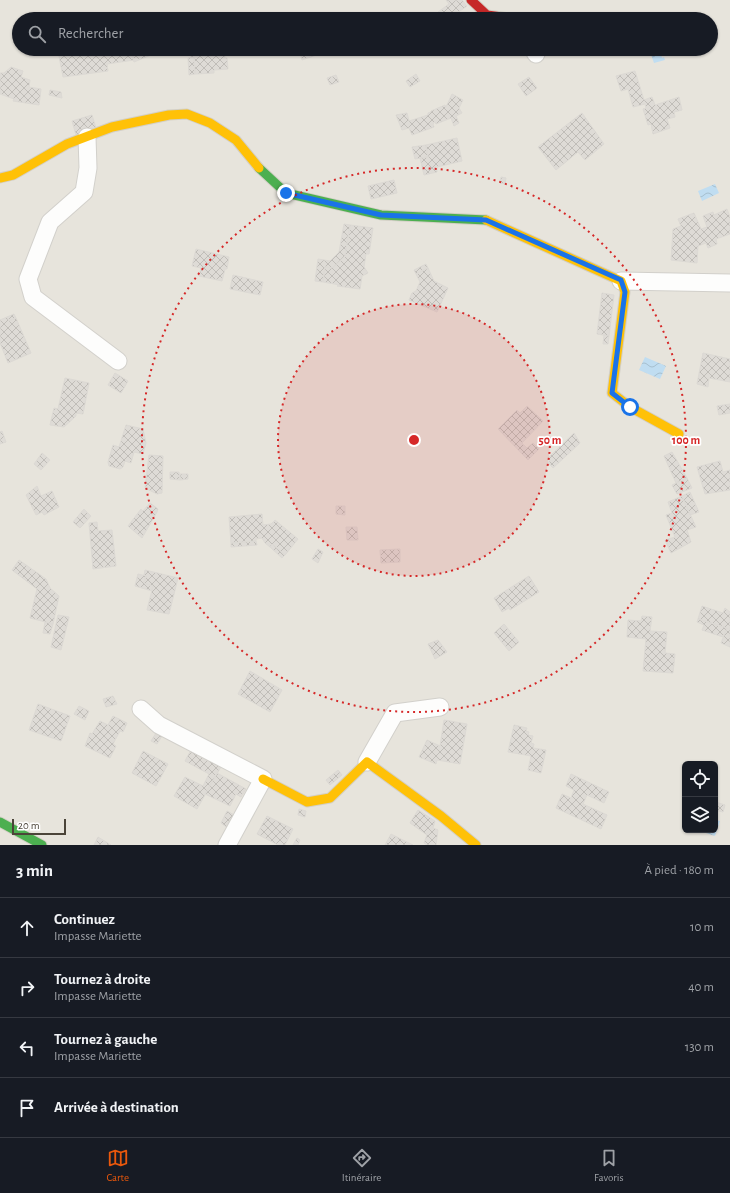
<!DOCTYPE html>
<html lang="fr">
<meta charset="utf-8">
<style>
body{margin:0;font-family:"Alegreya Sans",sans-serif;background:#242831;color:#f1f3f6}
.controls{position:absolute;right:12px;bottom:12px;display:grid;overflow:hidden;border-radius:6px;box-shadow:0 1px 3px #0004}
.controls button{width:36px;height:36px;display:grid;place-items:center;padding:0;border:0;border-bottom:1px solid #363941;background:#171b24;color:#f1f3f6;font:20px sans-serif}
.scale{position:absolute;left:12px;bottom:10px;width:54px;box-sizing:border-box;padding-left:4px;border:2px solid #4b4439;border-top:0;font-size:11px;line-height:14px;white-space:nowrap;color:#4b4439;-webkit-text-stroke:3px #fff;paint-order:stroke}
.stop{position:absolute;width:12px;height:12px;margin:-9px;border:3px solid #1a73e8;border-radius:50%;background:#fff}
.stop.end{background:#1a73e8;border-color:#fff;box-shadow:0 1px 4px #0008}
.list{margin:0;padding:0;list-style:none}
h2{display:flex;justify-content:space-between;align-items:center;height:52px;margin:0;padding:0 16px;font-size:17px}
h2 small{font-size:13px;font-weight:400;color:#9ea1a6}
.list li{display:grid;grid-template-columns:26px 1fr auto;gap:12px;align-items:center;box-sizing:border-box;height:60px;padding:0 16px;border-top:1px solid #363941}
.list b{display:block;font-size:15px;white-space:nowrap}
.list p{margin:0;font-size:13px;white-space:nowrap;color:#9ea1a6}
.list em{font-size:13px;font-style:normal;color:#9ea1a6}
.icon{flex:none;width:22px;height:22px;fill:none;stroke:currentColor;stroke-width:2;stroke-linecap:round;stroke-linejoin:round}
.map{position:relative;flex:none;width:730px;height:845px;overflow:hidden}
.search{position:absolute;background:#171b24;box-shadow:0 1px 3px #0004;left:12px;right:12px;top:12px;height:44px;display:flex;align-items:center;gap:10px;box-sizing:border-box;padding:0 14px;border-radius:22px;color:#9ea1a6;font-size:15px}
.sheet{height:292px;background:#171b24}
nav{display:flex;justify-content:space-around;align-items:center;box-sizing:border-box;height:56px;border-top:1px solid #363941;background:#171b24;font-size:11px;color:#9ea1a6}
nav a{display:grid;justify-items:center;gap:2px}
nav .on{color:#ea580c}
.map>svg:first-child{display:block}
</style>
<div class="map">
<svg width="730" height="845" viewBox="0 0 730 845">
<defs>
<pattern id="water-waves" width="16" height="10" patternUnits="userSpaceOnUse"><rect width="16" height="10" fill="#c0ddf1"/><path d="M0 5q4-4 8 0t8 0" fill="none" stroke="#a6bfcf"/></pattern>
<pattern id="building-cross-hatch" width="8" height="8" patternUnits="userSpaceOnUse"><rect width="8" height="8" fill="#dedbd6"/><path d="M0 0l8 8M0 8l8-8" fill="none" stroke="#c0bdb8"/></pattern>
</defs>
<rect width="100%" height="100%" fill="#f4f2ee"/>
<!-- residential -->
<path fill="#e7e4dc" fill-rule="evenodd" d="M0,0H730V845H0ZM19,19H711V49H19ZM685,764H715V830H685Z"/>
<!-- water -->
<path fill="url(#water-waves)" d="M649,49H660L662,58L664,57L665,60L654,63Z
M715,184L719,193L702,201L698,191Z
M645,357L666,366L660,379L639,370Z
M715,820L720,821L715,836L697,830H715Z"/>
<!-- building -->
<path fill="url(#building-cross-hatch)" stroke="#dcd9d4" d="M446,0H462L467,6L457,13L460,19H443L438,12L449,4Z
M298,13L300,19H275L287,15Z
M74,49L75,52L95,49H130L134,60L107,64L108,71L63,77L58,51Z
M145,49H148L151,55L134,62L132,54Z
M190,49H224L225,58H227L228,69L214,70V73L195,74L194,57L191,58Z
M299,49H328V51L302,60Z
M194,57L195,74L189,75L188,58Z
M11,67L23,71L21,77L30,80L29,87L41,89L39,105L13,101L14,99L0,94V73H4Z
M635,71L644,100L652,97L655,105L679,97L682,110L674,112L675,117L667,119L670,128L653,134L651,124L648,125L643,109L646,108L645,104L633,107L628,89L621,91L616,76Z
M416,74L420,81L410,87L406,81Z
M336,75L339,82L330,85L327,78Z
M529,77L537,88L526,96L518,84Z
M50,90L61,92L62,98L49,95Z
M452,94L463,100L459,108L462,113L456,116L459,123L454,126L451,118L436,124L435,122L433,124L434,127L412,135L409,128L402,130L396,115L407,113L409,121L428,115V113L431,112V111L445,105L446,107Z
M582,113L604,144L585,160L578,152L556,170L538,147Z
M92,115L96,128L76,135L72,121Z
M457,138L462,161L437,167V172L424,175L420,158L428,157L426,145Z
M426,145L428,157L415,159L412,147Z
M501,177L506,178L505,184L500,183Z
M394,180L397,193L371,199L368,186Z
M727,209L730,217V234L716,239L717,244L708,248L706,243L698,246L697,263L671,260L673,229L681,226L678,219L694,213L701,229L707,227L703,216L713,212L714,215Z
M344,224L350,225L345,256L332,268L325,267L323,282L315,281L318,259L330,261L339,252Z
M350,225L373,228L369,254H366L364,267L368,273L362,276L360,289L337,286L340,285L323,282L325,267L332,268L345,256Z
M196,249L229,257L227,269H225L222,281L199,276L201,268L192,266Z
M426,264L428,268L416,274L414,270Z
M428,268L434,281L448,288L437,312L409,300L412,293L416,291L420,282L416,274Z
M233,275L263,282L260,295L230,289Z
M602,293L614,295L609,336L597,334Z
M14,314L16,318L9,321L7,317Z
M7,317L9,321L16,318L31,353L8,363L0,343V320Z
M604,335L609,336L608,344H603Z
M703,353L730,359V382L709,378L708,387L697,384Z
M115,373L128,381L121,393L108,385Z
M65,378L89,383L83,414L76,413V416L64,427L50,425L54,408L58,409Z
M730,404V413L719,415L717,406Z
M527,406L543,421L522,443L527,448L533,443L539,449L528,460L498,429L517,410L520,413Z
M126,425L143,429L146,443L143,454L134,452L131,463L125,461L123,467L120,469L109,466L108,462L113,445L119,447Z
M2,431L6,442L0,444V432Z
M574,433L580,443L553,468L548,463L550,460L548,458Z
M672,452L687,478L676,483L664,456Z
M42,453L50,460L41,470L34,464Z
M149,455L163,456L162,493L157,494L145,488Z
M720,461L723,472L730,470V490L705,494L697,467Z
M170,472H179L180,480L170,479Z
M180,474H188V479L180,480Z
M687,478L692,488L677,494L672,485Z
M37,486L41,496L52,491L59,507L44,515L42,512L36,515L26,495Z
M690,492L699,512L690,515L682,496Z
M682,496L696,527L687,530L691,542L671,553L665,540L675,537L666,515L672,513L668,502Z
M150,503L158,509L157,512L142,538L128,526L141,509L143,511Z
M336,506H345V515L336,514Z
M84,509L91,516L80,528L73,522Z
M262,514L263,525L271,524L275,520L298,539L285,555L272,544L270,547L265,543L262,538L256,539V541L231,543L229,517Z
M97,522L98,531L112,530L116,566L93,569L89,523Z
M346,527H357L358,540H347Z
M256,541L257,545L231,547V543Z
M272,544L285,555L282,558L270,547Z
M318,549L323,552L318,563L312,559Z
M400,549V562L381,563L380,550Z
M19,560L46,579L50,588L59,596L53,624L30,618L37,589L12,570Z
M145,570L178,578L169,614L147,610L153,586L144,583L146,576L144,575Z
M138,574L146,576L144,583L153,586L152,591L135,586Z
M529,576L539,592L510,610L509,608L502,612L494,598Z
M702,606L723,613L725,608L730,612V647L721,643L727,628L698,619Z
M58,615L69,617L61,650L51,647Z
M642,616L652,617L650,631L667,632L665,653L675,654L673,673L643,671L646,639L627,637L628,620L641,621Z
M698,619L727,628L723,637L702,630L704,625L697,622Z
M45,622L53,624L50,634L43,633Z
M504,624L519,642L509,651L494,633Z
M438,640L447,652L435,659L428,644Z
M250,671L282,690L270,712L238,694Z
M113,696L117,704L106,707L103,699Z
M38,704L70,716L61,741L29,730Z
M79,706L89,711L85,720L74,714Z
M113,716L127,723L123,732L120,731L113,744L116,746L110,758L85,746L90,733L92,734L100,721L108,725Z
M444,720L467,724L460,764L437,760L436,764L419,757L427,740L440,746Z
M514,725L527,728L526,731L529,732L528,735L533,736L531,743L534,744L533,748L546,750L541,773L528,770L531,756L508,752Z
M156,733L162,736L157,744L151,741Z
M191,750L222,765L197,809L174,796L185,777L203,786L209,774L185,761Z
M143,751L168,764L156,786L132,773Z
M338,770L342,775L330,785L326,780Z
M217,773L246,789L241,797L236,794L230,806L205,794Z
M571,774L609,792L604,803L587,795L583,804L607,815L601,829L556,808L562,794L571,798L574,790L566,786Z
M716,802L725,805L723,812L715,810Z
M299,809L306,811L305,817L298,815Z
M418,810L435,821L433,828L438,830L436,845H427L424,843L427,835L410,823Z
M227,811L236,816L229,829L221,823Z
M267,816L293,829L285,845H278L257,834Z
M391,834L413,845H385Z
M98,837L111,845H94Z
M297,838L300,840L298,845H293Z"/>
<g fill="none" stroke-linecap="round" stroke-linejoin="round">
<!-- street casing -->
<g stroke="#d2d0cb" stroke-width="19">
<path id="street" d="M533,49L536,54
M87,137L88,168L84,192L50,222L28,279L33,297L118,361
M621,281L730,283
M141,709L159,725L263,779L227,845
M367,762L395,713L440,707"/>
</g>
<!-- fast casing -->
<g stroke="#d3cfc5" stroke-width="11">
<path id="fast" d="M259,168L286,193L381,215L486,220
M0,822L42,845"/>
</g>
<!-- slow casing -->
<g stroke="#d3cfc5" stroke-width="11">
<path id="slow" d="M0,178L13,175L67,144L112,127L169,115L187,114L210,123L236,140L259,168
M486,220L621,281L625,292L612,393L630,407L679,434
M263,779L307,802L330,798L367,762L441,816L476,845"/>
</g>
<!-- jam casing -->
<g stroke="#d3cfc5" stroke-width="11">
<path id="jam" d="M471,0L487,15L518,19"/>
</g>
<!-- street -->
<use href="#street" stroke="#fdfdfc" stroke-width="17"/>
<!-- fast -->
<use href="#fast" stroke="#4caf50" stroke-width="9"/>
<!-- slow -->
<use href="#slow" stroke="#ffc107" stroke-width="9"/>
<!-- jam -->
<use href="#jam" stroke="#c62828" stroke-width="9"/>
</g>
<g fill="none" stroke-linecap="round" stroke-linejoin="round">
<!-- route -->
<path stroke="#1a73e8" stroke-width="5" d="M286,193L381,215L486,220L621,280L625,292L612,393L630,407"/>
</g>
<!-- distance rings -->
<circle cx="414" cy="440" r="136" fill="#d62828" fill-opacity=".12"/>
<g fill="none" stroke="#d62828" stroke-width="2" stroke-dasharray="2 4">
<circle cx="414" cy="440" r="136"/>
<circle cx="414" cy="440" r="272"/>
</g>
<circle cx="414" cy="440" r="6" fill="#d62828" stroke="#fff" stroke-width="2"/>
<g font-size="12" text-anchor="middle" font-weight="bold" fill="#d62828" stroke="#fff" stroke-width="3.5" stroke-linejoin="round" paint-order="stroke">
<text x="550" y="444">50 m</text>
<text x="686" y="444">100 m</text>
</g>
</svg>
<div class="controls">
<button><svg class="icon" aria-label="locate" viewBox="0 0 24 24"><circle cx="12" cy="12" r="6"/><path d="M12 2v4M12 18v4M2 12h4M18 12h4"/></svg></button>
<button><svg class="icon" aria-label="layers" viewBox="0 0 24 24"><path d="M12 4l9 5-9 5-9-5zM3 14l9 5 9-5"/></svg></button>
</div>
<div class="scale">20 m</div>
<div class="stop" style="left:630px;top:407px"></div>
<div class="stop end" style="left:286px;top:193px"></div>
<div class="search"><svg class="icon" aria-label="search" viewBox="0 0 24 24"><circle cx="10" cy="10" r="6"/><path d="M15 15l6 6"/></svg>Rechercher</div>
</div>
<section class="sheet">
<h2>3 min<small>À pied · 180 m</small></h2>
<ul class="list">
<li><svg class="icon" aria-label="ahead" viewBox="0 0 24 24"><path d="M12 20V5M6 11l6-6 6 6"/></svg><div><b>Continuez</b><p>Impasse Mariette</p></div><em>10 m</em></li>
<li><svg class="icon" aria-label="right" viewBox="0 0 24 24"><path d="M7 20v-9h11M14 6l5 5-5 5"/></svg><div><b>Tournez à droite</b><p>Impasse Mariette</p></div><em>40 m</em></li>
<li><svg class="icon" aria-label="left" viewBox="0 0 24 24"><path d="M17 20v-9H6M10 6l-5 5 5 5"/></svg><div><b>Tournez à gauche</b><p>Impasse Mariette</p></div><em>130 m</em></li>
<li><svg class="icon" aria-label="arrive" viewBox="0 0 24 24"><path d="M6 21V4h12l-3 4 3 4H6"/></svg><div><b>Arrivée à destination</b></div></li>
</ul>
</section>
<nav>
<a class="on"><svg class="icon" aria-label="map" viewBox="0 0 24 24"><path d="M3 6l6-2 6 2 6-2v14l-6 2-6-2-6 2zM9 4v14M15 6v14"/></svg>Carte</a>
<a><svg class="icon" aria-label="directions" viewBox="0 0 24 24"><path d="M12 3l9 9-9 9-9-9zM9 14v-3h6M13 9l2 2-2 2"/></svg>Itinéraire</a>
<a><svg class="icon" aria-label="saved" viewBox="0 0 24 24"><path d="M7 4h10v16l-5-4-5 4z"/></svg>Favoris</a>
</nav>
